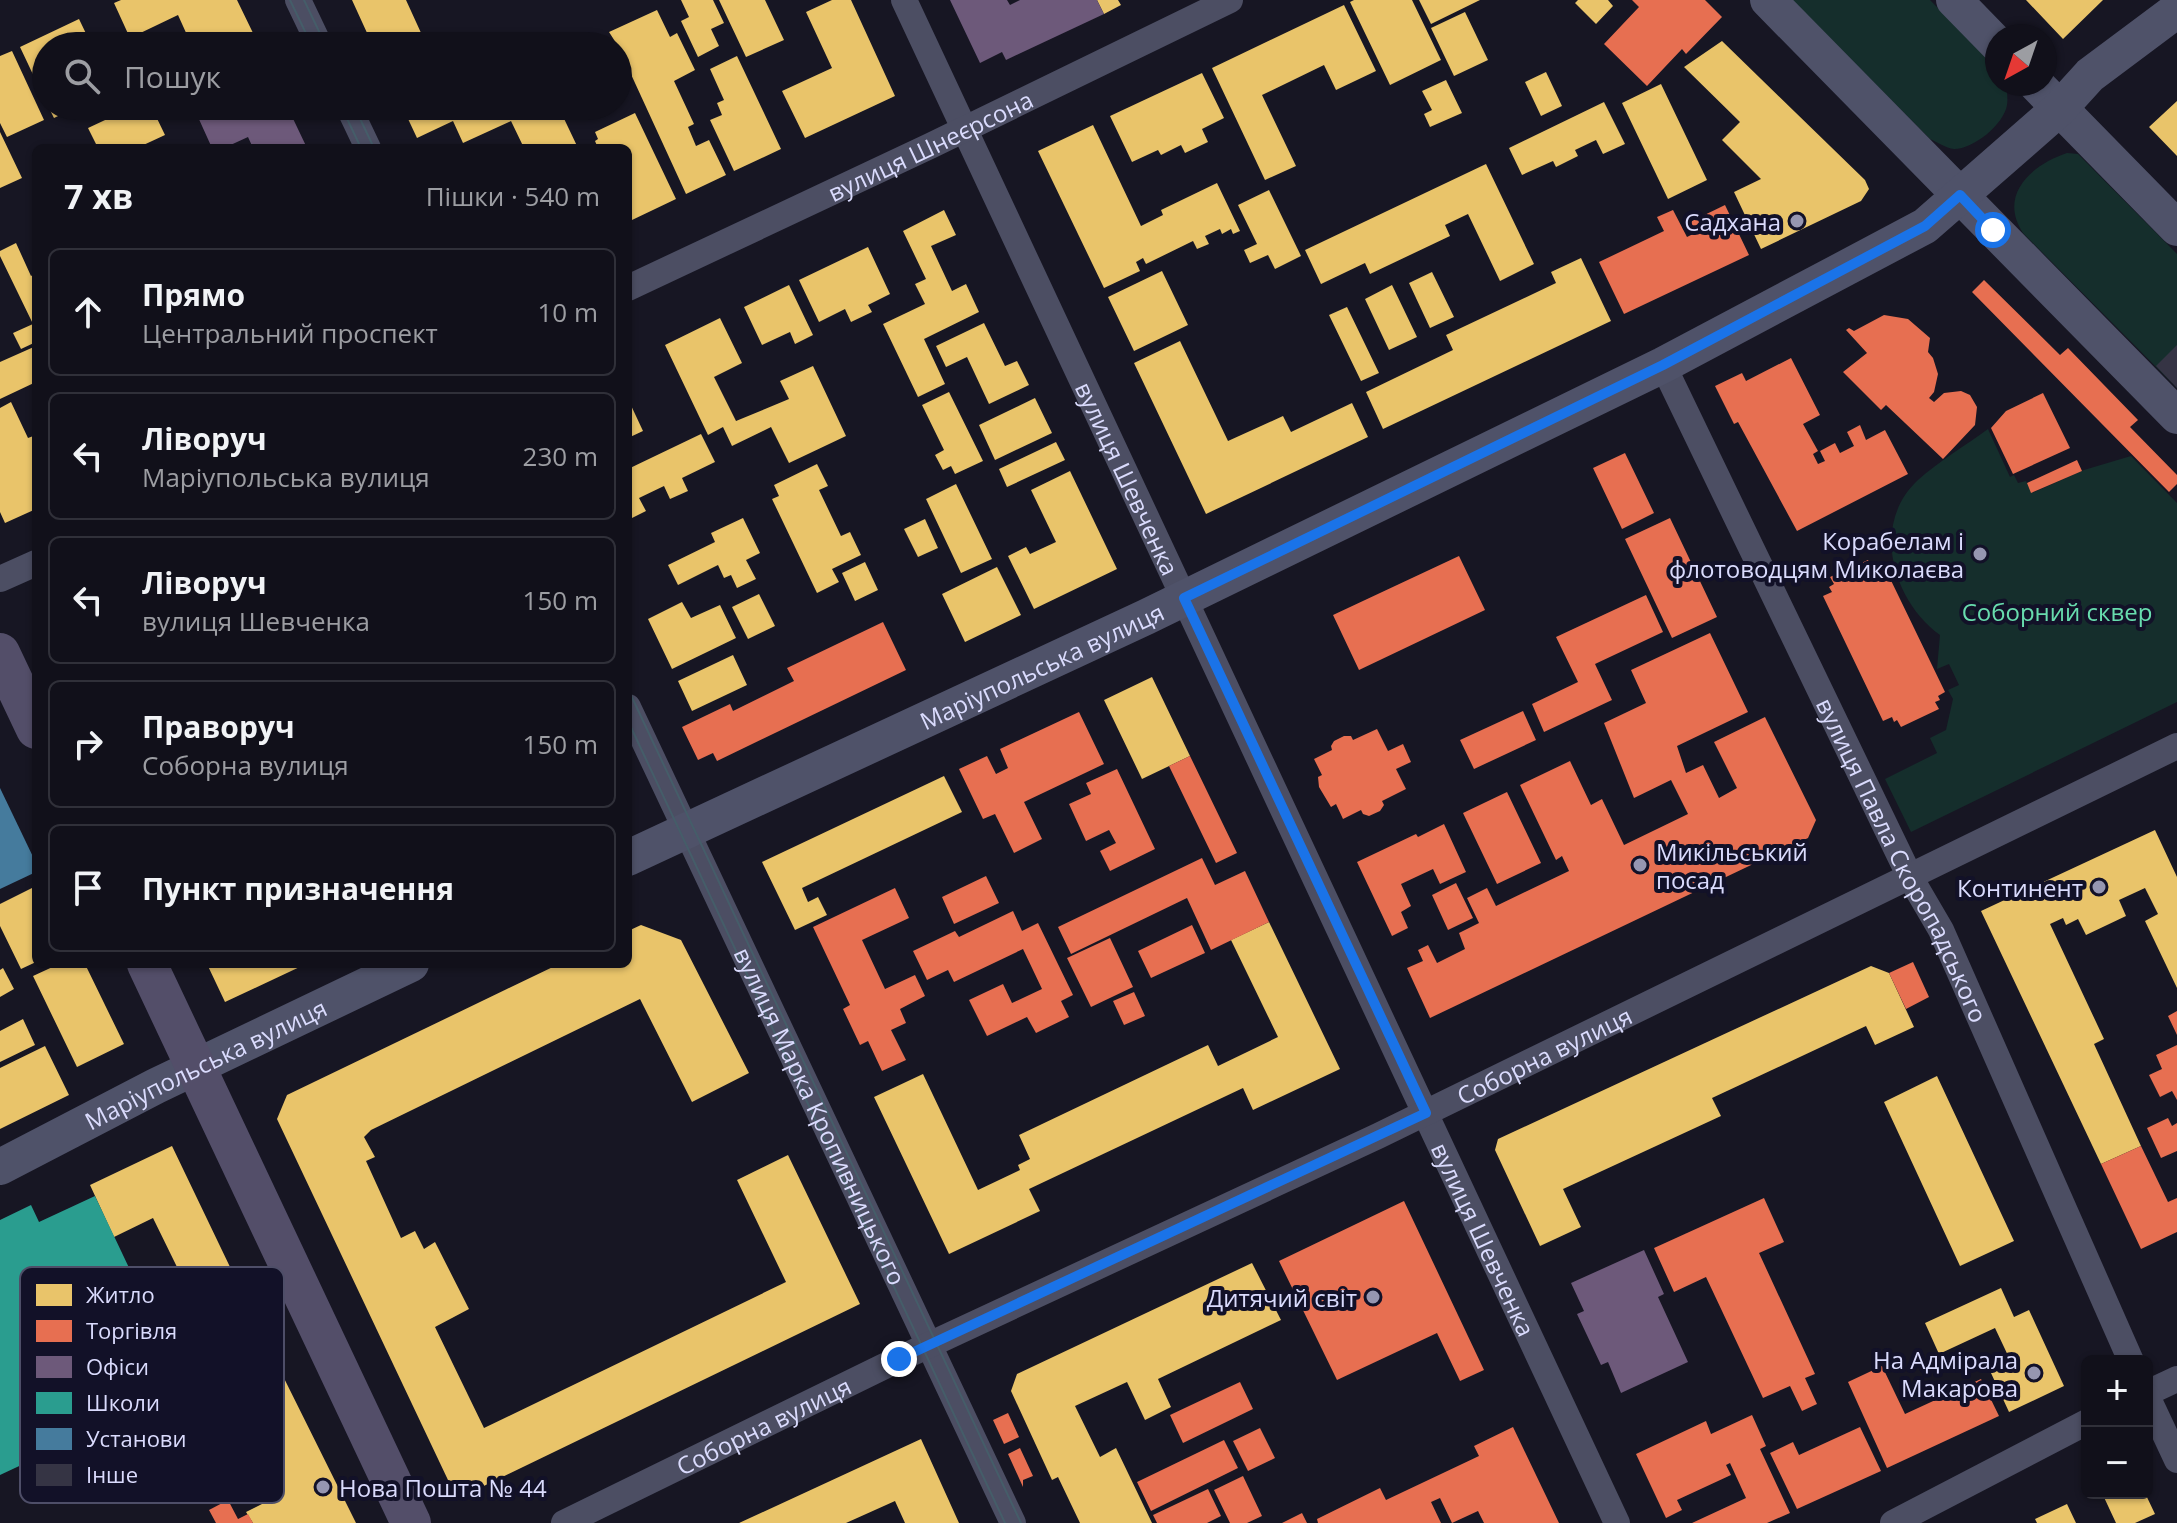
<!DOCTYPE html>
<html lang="uk">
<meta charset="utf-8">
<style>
body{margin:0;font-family:"Open Sans",sans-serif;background:#1e1e27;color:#f1f3f6}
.controls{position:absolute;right:24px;bottom:24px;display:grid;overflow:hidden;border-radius:12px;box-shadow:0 2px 6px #0004}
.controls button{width:72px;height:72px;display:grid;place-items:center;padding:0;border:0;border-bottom:2px solid #303039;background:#11101a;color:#f1f3f6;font:40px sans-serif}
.compass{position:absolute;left:1985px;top:24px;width:72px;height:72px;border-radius:50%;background:#11101a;box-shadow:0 2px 6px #0004;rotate:220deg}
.stop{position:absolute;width:24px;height:24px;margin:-18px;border:6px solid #1a73e8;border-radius:50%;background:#fff}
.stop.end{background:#1a73e8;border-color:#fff;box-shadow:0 2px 8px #0008}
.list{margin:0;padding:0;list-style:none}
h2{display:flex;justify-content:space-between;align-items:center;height:104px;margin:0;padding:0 32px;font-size:34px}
h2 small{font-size:26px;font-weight:400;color:#9c9da2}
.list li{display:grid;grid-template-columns:52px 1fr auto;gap:24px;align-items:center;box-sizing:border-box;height:128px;margin:0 16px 16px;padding:0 16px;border:2px solid #303039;border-radius:12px}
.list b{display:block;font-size:30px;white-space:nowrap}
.list p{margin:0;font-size:26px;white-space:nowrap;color:#9c9da2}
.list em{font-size:26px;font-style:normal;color:#9c9da2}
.icon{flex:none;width:44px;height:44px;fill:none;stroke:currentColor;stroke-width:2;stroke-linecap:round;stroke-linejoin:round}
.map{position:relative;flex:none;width:2177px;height:1523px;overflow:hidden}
.search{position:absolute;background:#11101a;box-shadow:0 2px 6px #0004;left:32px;top:32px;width:600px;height:88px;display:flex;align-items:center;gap:20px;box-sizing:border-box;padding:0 28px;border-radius:44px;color:#9c9da2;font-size:30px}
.panel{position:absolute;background:#11101a;box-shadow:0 2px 6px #0004;left:32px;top:144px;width:600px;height:824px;border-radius:12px}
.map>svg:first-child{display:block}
</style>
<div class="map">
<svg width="2177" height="1523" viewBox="0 0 2177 1523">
<rect width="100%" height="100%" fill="#171623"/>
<!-- green -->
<path fill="#152e2c" d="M1792,0H1930L1997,69V84L2006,85C2007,91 2008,99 2007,105C2004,124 1974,149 1954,149C1946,148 1937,142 1930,139Z
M2067,153L2078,154L2084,160L2177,254V388L2023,233C1998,195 2031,165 2067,153Z
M1988,429L2010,477L2014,475L2018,483L2026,481L2032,493L2084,470L2131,456L2177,503V702L1911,832L1885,779L1937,753L1930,738L1946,730L1953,699L1948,690L1959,685L1949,664L1937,669L1940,635C1893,601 1870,524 1918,480C1939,461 1965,446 1988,429Z"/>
<!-- homes -->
<path fill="#e9c46a" d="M121,0H237L253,33L224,46H192L178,15L130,38L114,3Z
M352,0H406L427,46H373Z
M681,0H713L724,23L711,29L719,46L698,57L681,21L689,17Z
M719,0H765L784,40L746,57Z
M832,0H851L895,96L805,138L782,91L832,68L806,12Z
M1097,0H1118L1121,5L1104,14Z
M1354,0H1412L1441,60L1390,85L1350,2Z
M1419,0H1480L1431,24Z
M1578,0H1608L1613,6L1596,24L1575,3Z
M2026,0H2103L2063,39Z
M1344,5L1376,71L1336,90L1324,65L1262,95L1296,166L1265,180L1212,68Z
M657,10L670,37L677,33L695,70L674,81L694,124L688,127L696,146L709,140L726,175L686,194L618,46L609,32Z
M1465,12L1488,60L1454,76L1431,28Z
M79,19L92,46H46V102L20,47Z
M1722,41L1865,180L1869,189L1861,201L1761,249L1734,192L1761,179L1722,140L1740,122L1684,67Z
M12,51L44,120L7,137L0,123V56Z
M737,56L781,149L734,171L710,120L722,115L717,103L724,100L710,69Z
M1546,72L1562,106L1541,116L1525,82Z
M1202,73L1224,118L1202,129L1208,142L1185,153L1181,145L1161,155L1158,150L1132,162L1110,116Z
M1446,80L1462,113L1430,127L1424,114L1432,110L1422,91Z
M1661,84L1707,180L1668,199L1622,103Z
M2177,101V156L2149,127Z
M1604,102L1625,144L1603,154L1596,140L1575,150L1578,156L1556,167L1553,161L1522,175L1509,148Z
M48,106H79L54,118Z
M135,106H151L165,135L137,148H98L88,128Z
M402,106H558L578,148H524L511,121L463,143L453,121L417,138Z
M635,113L676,199L632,220L628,212V148H598L595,141L598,139L595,132Z
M1093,125L1141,226L1163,215L1161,210L1217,183L1240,231L1233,234L1231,229L1222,234L1220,229L1205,236L1209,244L1197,249L1193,241L1146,264L1143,258L1136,262L1140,271L1104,288L1038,151Z
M0,132L22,178L0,188Z
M1486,164L1534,264L1500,281L1468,214L1445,225L1450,236L1370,274L1365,263L1321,284L1305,250Z
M1269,190L1301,256L1275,269L1268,255L1250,263L1244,250L1257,244L1238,205Z
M944,210L956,235L931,246L952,291L966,284L979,312L924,339L945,384L918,397L883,324L925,304L915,284L926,279L903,231Z
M16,243L31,276L36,273V342L21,349L13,333L33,324L0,256V251Z
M868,247L890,294L868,305L872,312L851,322L845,309L819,322L799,280Z
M1581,258L1611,321L1383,429L1366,392L1453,350L1446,335L1556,283L1551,272Z
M1162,271L1188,325L1134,351L1108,297Z
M1432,272L1454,317L1430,328L1409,283Z
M789,285L813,335L795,344L790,332L762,345L744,307Z
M1392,285L1417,337L1389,350L1365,299Z
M1347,307L1379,373L1361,381L1329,315Z
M720,318L742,363L714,377L736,421L789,399L780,381L813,366L846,436L789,463L771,427L732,446L723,427L708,435L665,345Z
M984,323L1005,366L1017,361L1029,385L989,404L967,357L946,367L936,346Z
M1180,341L1228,441L1283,416L1291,432L1352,403L1368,437L1206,514L1134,363Z
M36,346V382L0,399V362Z
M949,392L983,461L955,474L951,466L943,470L935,455L944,450L922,405Z
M1035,398L1052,433L995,460L979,425Z
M628,399L643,431L628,438Z
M11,402L28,438L36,435V509L5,523L0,512V408Z
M701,434L715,462L682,478L688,491L670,499L664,486L639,498L646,511L632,518L628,510V469Z
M1056,442L1065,460L1007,487L999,469Z
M817,464L828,486L819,490L841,536L850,532L861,555L832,569L839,582L817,593L772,499L779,496L774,485Z
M1070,471L1117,569L1034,609L1008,556L1026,547L1030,554L1056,542L1031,490Z
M956,484L992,559L961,573L926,499Z
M743,518L760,553L746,560L756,579L737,588L731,575L724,578L718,565L678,585L668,565L715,542L711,533Z
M925,519L938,548L918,557L904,529Z
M865,562L878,590L855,601L842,573Z
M997,567L1021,615L965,642L942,594Z
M759,594L775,626L748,639L732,607Z
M682,602L691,618L720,605L736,638L672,669L648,619Z
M733,655L747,685L692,711L678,681Z
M1152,677L1190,756L1142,779L1104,700Z
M944,776L962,812L802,888L808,902L818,897L827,915L795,930L762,862Z
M2155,830L2177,877V988L2145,921L2158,914L2145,888L2119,900L2126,916L2086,935L2078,919L2066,925L2063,918L2050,924L2104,1039L2094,1044L2141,1146L2101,1164L1981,911Z
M36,886V962L21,969L0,926V904Z
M1269,922L1340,1069L1253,1110L1243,1088L1029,1189L1040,1211L949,1254L874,1097L923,1074L978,1190L1020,1170L1018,1165L1030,1159L1019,1135L1208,1045L1218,1066L1278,1037L1231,940Z
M641,925L681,940L749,1073L692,1102L640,999L371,1130L364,1137L375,1157L366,1161L401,1238L415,1231L424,1249L435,1242L469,1309L435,1327L484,1428L786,1282L737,1180L788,1155L860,1304L457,1499L277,1119L287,1095L559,964H628V931Z
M59,964H85L124,1044L77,1067L33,976Z
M207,964H306L225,1002Z
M1871,966L1889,973L1914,1027L1875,1045L1866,1026L1712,1098L1721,1116L1563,1189L1581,1227L1540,1246L1495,1150L1498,1139Z
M3,968L14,989L0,997V970Z
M23,1019L35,1045L0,1062V1031Z
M45,1046L69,1095L0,1129V1068Z
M1937,1076L2014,1241L1960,1266L1884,1102Z
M172,1146L266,1342L356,1523H253L246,1512L268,1501L204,1373L224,1363L153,1218L114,1237L90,1185Z
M1252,1263L1281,1320L1158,1379L1171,1407L1145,1420L1127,1382L1075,1406L1100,1457L1116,1448L1152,1523H1080L1058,1477L1052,1480L1011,1391L1017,1374Z
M2001,1288L2014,1317L2029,1310L2064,1386L2009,1412L1991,1373L2012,1364L1995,1328L1939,1354L1925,1323Z
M921,1439L959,1523H905L895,1501L846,1523H739Z
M2102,1493H2145L2155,1514L2135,1523H2116Z
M2067,1504L2076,1523H2037L2035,1519Z"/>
<!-- shops -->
<path fill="#e76f51" d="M1632,0H1705L1722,17L1686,54L1682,49L1647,86L1604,44L1639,7Z
M1725,205L1749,255L1624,314L1599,262L1664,231L1657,217L1673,210L1687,237L1695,233L1690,222Z
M1984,280L2060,355L2068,348L2138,420L2130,427L2177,475V484L2169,492L1972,292Z
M1884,315L1908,319L1930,338L1928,352L1933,358L1938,374L1934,392L1929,398L1934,402L1944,393L1961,391L1970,395L1977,407L1975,425L1943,459L1886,405L1881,410L1843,372L1867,353L1846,330L1849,328L1854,331Z
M1791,358L1820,415L1803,424L1818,451L1813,454L1818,464L1825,461L1820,451L1835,443L1840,453L1854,446L1847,432L1860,425L1866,440L1885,430L1908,474L1797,531L1738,422L1734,424L1715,386L1742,373L1746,381Z
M2043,393L2070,448L2013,474L1991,428L2006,411Z
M1625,453L1654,513L1622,529L1593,468Z
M2077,460L2082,471L2031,493L2027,483Z
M1670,518L1717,617L1672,638L1625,539Z
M1459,556L1485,610L1359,670L1333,615Z
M1868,560L1871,567L1875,565L1877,569L1884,566L1945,692L1938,696L1940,700L1935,702L1939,709L1901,727L1897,720L1894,722L1892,717L1883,721L1823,596L1832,592L1829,587L1834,584L1830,577Z
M1646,595L1663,632L1595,664L1612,700L1544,732L1532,704L1578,682L1556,637Z
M883,622L906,670L717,761L713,753L698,760L682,727L730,704L733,711L794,681L787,668Z
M1710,633L1748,712L1677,746L1686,773L1703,765L1719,798L1737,788L1714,742L1765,717L1816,820L1808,838L1430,1018L1407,968L1423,961L1418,950L1428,945L1437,963L1465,949L1459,933L1479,923L1467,898L1487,888L1496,906L1569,871L1562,856L1556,860L1520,785L1570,761L1591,805L1602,799L1624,845L1688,814L1671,780L1634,798L1604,723L1646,703L1631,670Z
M1523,711L1536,740L1474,769L1460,740Z
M1079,712L1104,764L1024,802L1042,839L1014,853L995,814L983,819L959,769L987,756L996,774L1008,768L1000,749Z
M1377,729L1388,751L1403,744L1411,762L1396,769L1406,789L1382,801L1384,805L1380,811L1369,816L1363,814L1361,810L1343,819L1336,804L1331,807L1319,787L1318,777L1322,775L1314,759L1332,750L1331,746L1334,741L1344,736H1351L1353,740Z
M1190,756L1237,853L1216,863L1169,766Z
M1117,769L1155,849L1110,871L1100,851L1116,843L1109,830L1086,841L1069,804L1091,794L1086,783Z
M1507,792L1541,863L1497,884L1463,813Z
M1444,824L1466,872L1440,884L1433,869L1401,884L1411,906L1401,912L1408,928L1392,936L1357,862L1416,834L1418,837Z
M1202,858L1215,885L1245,871L1269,922L1211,950L1187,898L1071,954L1058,927Z
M986,876L999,903L954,924L942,897Z
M1456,883L1473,918L1448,930L1432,895Z
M895,888L909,918L862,940L885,989L915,975L925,996L900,1009L906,1023L891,1030L906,1060L882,1071L868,1041L860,1045L843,1009L850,1005L813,927Z
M1013,911L1022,931L1038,923L1073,995L1061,1001L1069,1017L1036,1033L1027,1017L987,1036L969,1000L1003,984L1012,1003L1042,989L1023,949L954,982L948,970L927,980L913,951L955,931L959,937Z
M1192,925L1205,953L1151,978L1138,951Z
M1110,938L1133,987L1091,1007L1067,958Z
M1913,962L1929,997L1906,1009L1889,973Z
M1134,992L1145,1016L1124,1025L1113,1001Z
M2177,1011V1035L2168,1016Z
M2177,1045V1100L2172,1091L2160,1097L2149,1075L2162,1069L2156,1055Z
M2168,1118L2172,1126L2177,1123V1151L2161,1158L2147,1128Z
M2141,1146L2168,1202L2177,1198V1232L2141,1249L2101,1164Z
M1764,1198L1784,1242L1759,1253L1815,1374L1805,1378L1817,1404L1802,1411L1790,1386L1763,1398L1706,1277L1674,1292L1654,1248Z
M1404,1201L1484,1370L1460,1381L1437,1333L1337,1380L1279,1261Z
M1882,1366L1905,1414L1981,1379L1999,1416L1887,1468L1848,1382Z
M1240,1382L1253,1409L1183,1443L1170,1415Z
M1008,1413L1019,1437L1004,1444L993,1420Z
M1752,1415L1766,1446L1760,1449L1790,1513L1767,1523H1692L1746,1498L1730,1463L1726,1465L1731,1475L1677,1500L1682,1510L1666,1518L1636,1454L1706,1421L1711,1434Z
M1513,1427L1559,1523H1484L1478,1511L1452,1523L1440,1498L1431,1502L1441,1523H1318L1317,1519L1380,1488L1386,1500L1479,1456L1474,1446Z
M1860,1427L1881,1471L1797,1509L1770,1453L1793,1442L1799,1455Z
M1260,1428L1275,1458L1248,1471L1233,1441Z
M1224,1440L1238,1468L1151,1511L1137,1482Z
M1020,1448L1033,1476L1023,1480V1487L1008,1454Z
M1243,1476L1262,1516L1247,1523H1230L1214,1490Z
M1208,1489L1221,1516L1207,1523H1157L1153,1515Z
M228,1500L238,1519L248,1514L253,1523H216L209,1510Z
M1302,1513L1307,1523H1282Z"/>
<!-- offices -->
<path fill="#6d597a" d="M950,0H1007L1010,5L1020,0H1097L1104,14L1006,60L1002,52L980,63Z
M193,106H287L307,148H253L248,137L224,148H212Z
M1644,1250L1664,1294L1658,1297L1688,1362L1621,1393L1608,1362L1601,1365L1577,1314L1584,1311L1571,1283Z"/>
<!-- schools -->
<path fill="#2a9d8f" d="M95,1196L186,1388L0,1475V1220L31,1205L39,1222Z"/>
<!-- public -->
<path fill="#457b9d" d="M0,788L36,863V872L0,889Z"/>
<!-- building -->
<path fill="#353444" d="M2177,345V388L2156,366Z"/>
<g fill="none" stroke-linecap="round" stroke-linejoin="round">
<!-- street -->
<g stroke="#4c4e63" stroke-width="26">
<path d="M298,0L320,46"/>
<path id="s1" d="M904,0L1617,1523"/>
<path d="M348,106L368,148"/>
<path id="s2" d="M628,288L930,146L1230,0"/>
<path id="s3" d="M1663,365L1910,877L1941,930L2131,1361"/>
<path d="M0,579L36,563"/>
<path id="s4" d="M628,707L1013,1523"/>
<path d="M2147,1393L2177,1379"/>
<path d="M2147,1396L2177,1460"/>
<path id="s5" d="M564,1523L899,1359L1378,1136L2177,746"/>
<path d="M1893,1523L2087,1422"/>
</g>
<!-- secondary -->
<g stroke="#4f5269" stroke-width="36">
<path d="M1768,0L2177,416"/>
<path d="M1954,0L1997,44"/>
<path d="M2036,84L2177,228"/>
<path id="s6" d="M628,858L1146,617L1663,365L1925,226L2060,108L2090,75L2177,10"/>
<path id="s7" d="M0,1167L156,1086L411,964"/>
</g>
<!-- primary -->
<path stroke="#534e69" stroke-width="40" d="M0,653L36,729
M147,964L411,1523"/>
<!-- tram -->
<path stroke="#455d69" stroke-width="2" d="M290,0L312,46
M304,0L326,46
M341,106L361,148
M354,106L374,148
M628,689L1021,1523
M628,721L1005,1523"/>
</g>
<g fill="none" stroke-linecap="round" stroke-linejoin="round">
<!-- route -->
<path stroke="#1a73e8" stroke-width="10" d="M899,1359L1426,1113L1184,598L1663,365L1925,226L1960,195L1993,230"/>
</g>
<!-- markers -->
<g fill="#9696b1" stroke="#121128" stroke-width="3">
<circle cx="1797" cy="221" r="8"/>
<circle cx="1980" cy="554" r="8"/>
<circle cx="1640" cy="865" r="8"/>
<circle cx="2099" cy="887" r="8"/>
<circle cx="1373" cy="1297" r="8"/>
<circle cx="2034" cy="1373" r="8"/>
<circle cx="323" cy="1487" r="8"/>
</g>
<g text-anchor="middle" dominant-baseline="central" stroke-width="8" stroke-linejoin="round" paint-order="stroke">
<!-- street labels -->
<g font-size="24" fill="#dadbfd" stroke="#121128">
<text stroke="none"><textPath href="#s2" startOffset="334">вулиця Шнеєрсона</textPath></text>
<text stroke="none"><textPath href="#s1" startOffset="528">вулиця Шевченка</textPath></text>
<text stroke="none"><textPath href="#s6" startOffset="456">Маріупольська вулиця</textPath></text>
<text stroke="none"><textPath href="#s3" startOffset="550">вулиця Павла Скоропадського</textPath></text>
<text stroke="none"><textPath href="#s5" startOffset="1086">Соборна вулиця</textPath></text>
<text stroke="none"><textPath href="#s7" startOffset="230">Маріупольська вулиця</textPath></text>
<text stroke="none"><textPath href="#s4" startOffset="452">вулиця Марка Кропивницького</textPath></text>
<text stroke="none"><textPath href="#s1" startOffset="1368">вулиця Шевченка</textPath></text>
<text stroke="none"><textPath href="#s5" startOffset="222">Соборна вулиця</textPath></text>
</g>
<!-- poi labels -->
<g font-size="24" fill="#dadbfd" stroke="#121128" text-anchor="end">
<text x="1781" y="221">Садхана</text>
<text x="1964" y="540">Корабелам і<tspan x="1964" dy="28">флотоводцям Миколаєва</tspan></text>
<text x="1656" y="851" text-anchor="start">Микільський<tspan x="1656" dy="28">посад</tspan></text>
<text x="2083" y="887">Континент</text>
<text x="1357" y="1297">Дитячий світ</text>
<text x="2018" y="1359">На Адмірала<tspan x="2018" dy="28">Макарова</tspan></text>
<text x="339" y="1487" text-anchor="start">Нова Пошта № 44</text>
</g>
<!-- park labels -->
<g font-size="24" fill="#68dcae" stroke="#121128">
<text x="2057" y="611">Соборний сквер</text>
</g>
</g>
<!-- legend -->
<rect x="20" y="1267" width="264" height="236" rx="12" fill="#121128" stroke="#4e4e68" stroke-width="2"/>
<rect x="36" y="1284" width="36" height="22" fill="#e9c46a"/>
<rect x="36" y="1320" width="36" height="22" fill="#e76f51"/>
<rect x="36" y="1356" width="36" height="22" fill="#6d597a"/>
<rect x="36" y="1392" width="36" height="22" fill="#2a9d8f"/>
<rect x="36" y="1428" width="36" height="22" fill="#457b9d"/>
<rect x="36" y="1464" width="36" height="22" fill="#353444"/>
<g font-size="22" fill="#dadbfd">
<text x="86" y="1303">Житло</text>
<text x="86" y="1339">Торгівля</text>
<text x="86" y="1375">Офіси</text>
<text x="86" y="1411">Школи</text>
<text x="86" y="1447">Установи</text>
<text x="86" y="1483">Інше</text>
</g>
</svg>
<div class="controls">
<button>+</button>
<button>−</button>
</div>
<svg class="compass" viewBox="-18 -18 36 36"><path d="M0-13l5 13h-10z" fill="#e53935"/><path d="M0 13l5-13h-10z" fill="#9c9da2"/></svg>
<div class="stop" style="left:1993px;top:230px"></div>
<div class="stop end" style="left:899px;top:1359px"></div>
<div class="search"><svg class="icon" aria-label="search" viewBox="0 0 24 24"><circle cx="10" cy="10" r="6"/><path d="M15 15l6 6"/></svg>Пошук</div>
<section class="panel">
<h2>7 хв<small>Пішки · 540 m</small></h2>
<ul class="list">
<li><svg class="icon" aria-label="ahead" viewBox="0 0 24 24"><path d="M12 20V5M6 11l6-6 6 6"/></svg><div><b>Прямо</b><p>Центральний проспект</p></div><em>10 m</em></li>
<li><svg class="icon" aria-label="left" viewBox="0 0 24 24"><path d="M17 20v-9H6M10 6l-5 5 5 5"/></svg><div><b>Ліворуч</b><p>Маріупольська вулиця</p></div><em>230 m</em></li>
<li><svg class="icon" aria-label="left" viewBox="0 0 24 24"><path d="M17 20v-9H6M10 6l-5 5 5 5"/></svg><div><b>Ліворуч</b><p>вулиця Шевченка</p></div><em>150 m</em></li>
<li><svg class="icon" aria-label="right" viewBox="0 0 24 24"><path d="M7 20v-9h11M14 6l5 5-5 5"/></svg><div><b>Праворуч</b><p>Соборна вулиця</p></div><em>150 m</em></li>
<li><svg class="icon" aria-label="arrive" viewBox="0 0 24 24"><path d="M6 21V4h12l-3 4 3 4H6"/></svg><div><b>Пункт призначення</b></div></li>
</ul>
</section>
</div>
